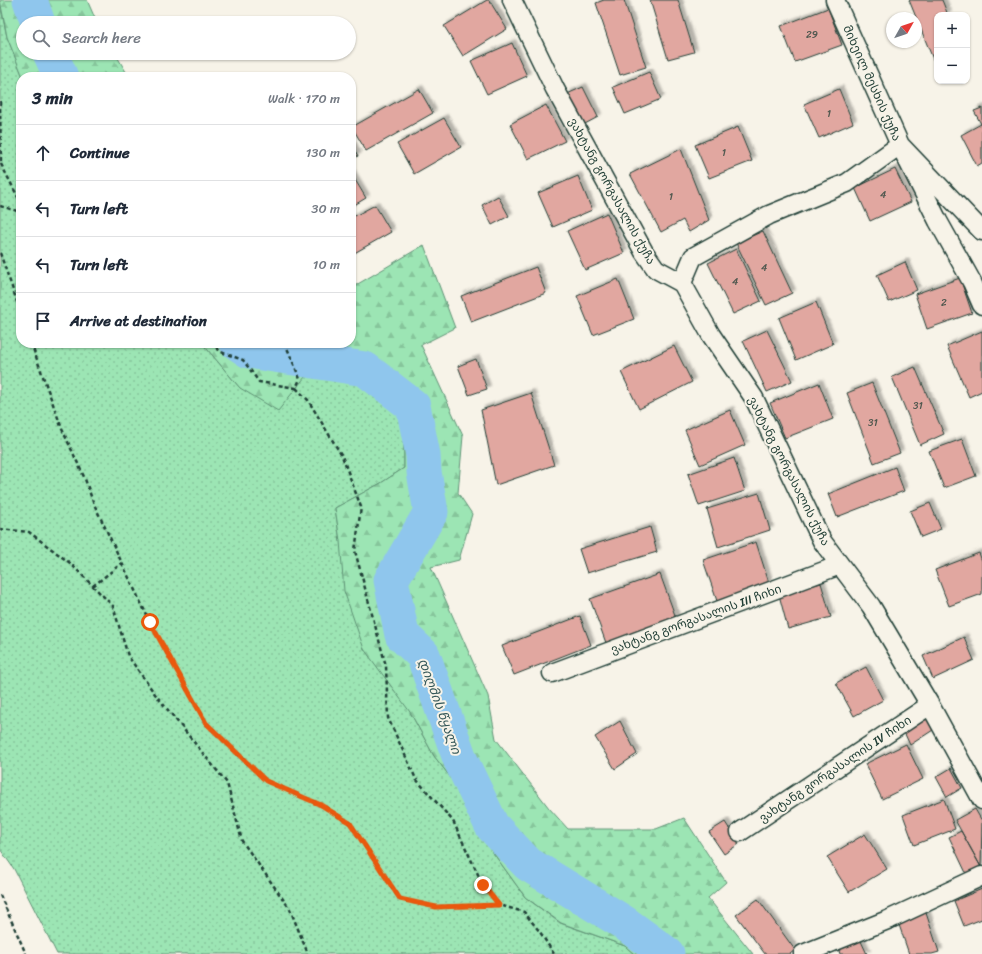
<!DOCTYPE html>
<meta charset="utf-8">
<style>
body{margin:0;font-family:Sriracha,"Noto Sans Georgian",sans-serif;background:#f6f6f7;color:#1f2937}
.controls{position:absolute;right:12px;top:12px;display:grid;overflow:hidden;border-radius:8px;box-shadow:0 1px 3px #0004}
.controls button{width:36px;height:36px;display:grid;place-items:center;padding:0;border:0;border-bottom:1px solid #e0e1e3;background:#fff;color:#1f2937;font:20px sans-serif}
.compass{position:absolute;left:886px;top:12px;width:36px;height:36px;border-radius:50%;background:#fff;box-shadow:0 1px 3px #0004;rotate:50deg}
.stop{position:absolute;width:12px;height:12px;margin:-9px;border:3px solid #ea580c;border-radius:50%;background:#fff}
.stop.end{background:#ea580c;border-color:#fff;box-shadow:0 1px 4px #0008}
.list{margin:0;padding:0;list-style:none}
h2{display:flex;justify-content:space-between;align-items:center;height:52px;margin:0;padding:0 16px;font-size:17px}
h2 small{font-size:13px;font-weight:400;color:#747a83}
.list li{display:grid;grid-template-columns:26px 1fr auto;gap:12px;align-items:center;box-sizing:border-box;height:56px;padding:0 16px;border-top:1px solid #e0e1e3}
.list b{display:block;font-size:15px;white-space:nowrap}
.list em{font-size:13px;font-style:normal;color:#747a83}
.icon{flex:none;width:22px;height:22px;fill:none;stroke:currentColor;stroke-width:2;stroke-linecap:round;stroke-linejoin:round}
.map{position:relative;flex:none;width:982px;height:954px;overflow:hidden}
.search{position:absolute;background:#fff;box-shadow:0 1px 3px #0004;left:16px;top:16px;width:340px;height:44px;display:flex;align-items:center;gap:10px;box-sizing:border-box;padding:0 14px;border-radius:22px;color:#747a83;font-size:15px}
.panel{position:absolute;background:#fff;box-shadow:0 1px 3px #0004;left:16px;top:72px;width:340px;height:276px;border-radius:16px}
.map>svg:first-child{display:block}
</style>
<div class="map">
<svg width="982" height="954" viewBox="0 0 982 954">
<defs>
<pattern id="grass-dots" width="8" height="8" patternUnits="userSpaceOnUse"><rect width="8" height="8" fill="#9ce5b4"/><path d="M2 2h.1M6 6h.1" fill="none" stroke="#86c59b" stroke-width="1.8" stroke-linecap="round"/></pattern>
<pattern id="forest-firs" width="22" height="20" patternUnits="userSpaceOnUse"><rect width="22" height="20" fill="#9ce5b4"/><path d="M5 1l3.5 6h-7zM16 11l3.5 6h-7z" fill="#86c59b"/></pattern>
<filter id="shadow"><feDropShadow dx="3.5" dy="-3.5" stdDeviation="1" flood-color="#0004"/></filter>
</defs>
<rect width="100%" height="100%" fill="#f7f3e8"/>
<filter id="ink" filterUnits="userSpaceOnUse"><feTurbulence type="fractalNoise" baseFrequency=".025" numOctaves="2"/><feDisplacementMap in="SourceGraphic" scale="8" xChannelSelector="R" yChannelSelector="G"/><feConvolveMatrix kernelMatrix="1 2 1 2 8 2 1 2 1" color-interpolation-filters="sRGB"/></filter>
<g filter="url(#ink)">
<!-- grass -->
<path fill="url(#grass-dots)" stroke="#5e9174" d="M0,4L7,37L23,77H21V343H202L240,388L305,377L304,349L340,348L404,418V468L381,483L335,508L340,541L410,712L434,756L455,783L494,854L525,897L560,923L625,946L634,954H57L14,869L0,849Z"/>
<!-- forest -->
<path fill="url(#forest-firs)" stroke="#5e9174" d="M0,0H87L97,23H23V53H115L129,77H23L7,37Z
M424,245L455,328L421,345L463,436L458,493L472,514L459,560L431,567L488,696L496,739L549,808L568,829H656L684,818L726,882L708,898L753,954H634L625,946L561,923L525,897L494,854L455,783L434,756L410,712L364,649L344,591L340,541L335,508L381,483L404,468V418L340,348L304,349L305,377L278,411L240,388L202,343H351V288Z"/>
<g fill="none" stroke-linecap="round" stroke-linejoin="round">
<!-- river -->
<path stroke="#8fc6ed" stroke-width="35" d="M30,0L38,23
M50,53L61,77
M237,343L249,351L365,369L413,406L423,455L424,472L431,512L391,580L402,635L423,655L460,759L492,826L528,864L623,922L667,954"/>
</g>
<!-- building -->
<path fill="#e1a7a0" stroke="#1f3d34" filter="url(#shadow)" d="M487,0H489L507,29L463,56L444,26Z
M604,0H624L646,67L620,75L596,3Z
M650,0H678L694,52L668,59Z
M909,0H942L948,15H937V69Z
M828,8L842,45L795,62L781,26Z
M512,43L527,76L487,94L471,61Z
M649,72L661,99L625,114L613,87Z
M583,87L598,117L583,125L567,94Z
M419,89L433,113L366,151L352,127Z
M839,89L853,123L819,138L804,104Z
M546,105L565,141L528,159L510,124Z
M982,108V163L977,166L961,135L981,124L974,111Z
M444,118L461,147L414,174L397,144Z
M738,127L752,161L709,178L695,145Z
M351,143L358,156L351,160Z
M681,149L709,220L689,232L683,220L661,232L630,174Z
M895,169L911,202L870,221L855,188Z
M351,173L366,198L351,207Z
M578,176L592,210L553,227L538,193Z
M498,196L509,216L492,225L482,205Z
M375,205L391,232L351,255V218Z
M607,213L624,253L585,270L567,231Z
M763,231L792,293L766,305L736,243Z
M736,249L761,301L733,314L708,263Z
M905,262L917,290L889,302L877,275Z
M536,267L546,293L471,322L461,296Z
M960,278L972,313L927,329L915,294Z
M618,279L634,319L593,335L577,296Z
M816,302L833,344L796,360L779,318Z
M767,330L792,381L767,392L743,341Z
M982,331V391L969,397L947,346Z
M674,346L692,382L639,409L621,372Z
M476,359L487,389L469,395L458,366Z
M915,367L944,434L920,445L892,377Z
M819,383L833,419L785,438L770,403Z
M872,383L900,453L874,463L847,393Z
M531,393L554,465L496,485L481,410Z
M730,410L745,445L700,465L685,430Z
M962,439L976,476L944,488L929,451Z
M734,458L745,491L699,506L688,474Z
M895,467L904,491L837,517L828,494Z
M759,493L770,530L718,547L707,509Z
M930,503L941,529L921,537L910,511Z
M650,527L657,552L587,573L579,549Z
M756,542L769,583L717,601L703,560Z
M979,553L982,561V594L949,606L935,570Z
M660,574L676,618L606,643L590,599Z
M821,583L831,617L788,629L779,595Z
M580,616L591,645L514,675L502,646Z
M964,637L974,660L933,679L923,656Z
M866,667L883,700L854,716L836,683Z
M926,717L933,730L910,745L904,732Z
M620,721L637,754L615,769L595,737Z
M906,744L923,779L882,799L865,764Z
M951,768L962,788L947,797L936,777Z
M944,799L955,829L914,845L903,815Z
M975,809L982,821L981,867L955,820Z
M725,822L739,844L724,854L709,832Z
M961,831L981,867L967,875L949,837Z
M865,834L887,869L849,892L827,857Z
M982,889V919L964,926L954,901Z
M758,899L795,950L790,954H765L736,915Z
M925,910L939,952L932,954H909L897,919Z
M860,939L867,954H840L838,948Z"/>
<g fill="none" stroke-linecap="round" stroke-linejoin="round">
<!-- minor casing -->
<g stroke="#1f3d34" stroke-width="21">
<path id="minor" d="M512,0L555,89L644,252L656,269L682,283L711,335L754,398L822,541L871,606L930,705L982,800
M835,0L900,145L982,231
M682,283L693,257L769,215L847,183L900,145L938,221L972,282L982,305
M552,673L840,565
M740,832L930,705
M803,954L890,919L982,876"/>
</g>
<!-- path -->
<path stroke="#1f3d34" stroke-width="2.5" stroke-dasharray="4 3" stroke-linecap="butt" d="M0,101L1,164L21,203
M0,206L21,212
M0,253L21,313
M31,343L62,429L85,479L93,502L150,622L206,723L266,781L321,805L350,823L400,899L436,907L499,905L524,912L540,932L554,954
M211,343L221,352L243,360L259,382L296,388L300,379L285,343
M296,388L308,400L342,456L361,507L355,551L386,666L388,718L416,779L453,821L483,885L499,905
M0,529L29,532L70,563L113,606L128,656L155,694L227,783L242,841L290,909L308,954
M93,586L122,563
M0,895L26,954"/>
<!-- minor -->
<use href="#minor" stroke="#f7f3e8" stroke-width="18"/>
</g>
</g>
<g fill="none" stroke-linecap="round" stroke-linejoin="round" filter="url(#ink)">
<!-- route -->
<path stroke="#ea580c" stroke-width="5" d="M150,622L206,723L266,781L321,805L350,823L400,899L436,907L499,905L483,885"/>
</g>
<g text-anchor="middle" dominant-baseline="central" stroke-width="4" stroke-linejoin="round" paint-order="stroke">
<!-- number labels -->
<g font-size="10" fill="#50584f">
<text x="812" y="35">29</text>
<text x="829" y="114">1</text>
<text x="724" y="153">1</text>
<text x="883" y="195">4</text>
<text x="671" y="197">1</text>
<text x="764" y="268">4</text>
<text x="735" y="282">4</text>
<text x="944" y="303">2</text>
<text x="918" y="406">31</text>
<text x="873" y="423">31</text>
</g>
<!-- street labels -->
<g font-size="12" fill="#1f3d34" stroke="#f7f3e8">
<text transform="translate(872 83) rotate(66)">მიხეილ მესხის ქუჩა</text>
<text transform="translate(612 191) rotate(61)">ვახტანგ გორგასალის ქუჩა</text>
<text transform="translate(789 471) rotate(63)">ვახტანგ გორგასალის ქუჩა</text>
<text transform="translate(696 619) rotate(-20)">ვახტანგ გორგასალის III ჩიხი</text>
<text transform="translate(835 769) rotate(-34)">ვახტანგ გორგასალის IV ჩიხი</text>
</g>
<!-- water labels -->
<g font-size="13" font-style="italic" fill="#355859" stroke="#f7f3e8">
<text transform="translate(440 706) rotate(70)">დიღმის წყალი</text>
</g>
</g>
</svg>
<div class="controls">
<button>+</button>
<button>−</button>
</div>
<svg class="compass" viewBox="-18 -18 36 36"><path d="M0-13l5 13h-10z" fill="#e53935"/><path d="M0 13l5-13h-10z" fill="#747a83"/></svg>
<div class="stop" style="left:150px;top:622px"></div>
<div class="stop end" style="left:483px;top:885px"></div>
<div class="search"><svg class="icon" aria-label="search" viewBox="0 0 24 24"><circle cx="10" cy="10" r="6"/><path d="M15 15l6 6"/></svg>Search here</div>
<section class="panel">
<h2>3 min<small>Walk · 170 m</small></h2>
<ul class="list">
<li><svg class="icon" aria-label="ahead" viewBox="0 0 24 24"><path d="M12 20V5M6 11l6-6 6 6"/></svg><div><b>Continue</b></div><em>130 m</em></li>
<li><svg class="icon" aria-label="left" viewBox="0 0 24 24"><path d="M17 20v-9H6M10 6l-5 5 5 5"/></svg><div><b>Turn left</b></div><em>30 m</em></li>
<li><svg class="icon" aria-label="left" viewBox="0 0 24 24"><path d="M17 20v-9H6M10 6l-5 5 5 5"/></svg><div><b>Turn left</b></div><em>10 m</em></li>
<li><svg class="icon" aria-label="arrive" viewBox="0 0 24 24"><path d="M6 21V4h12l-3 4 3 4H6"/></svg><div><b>Arrive at destination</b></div></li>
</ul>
</section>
</div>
